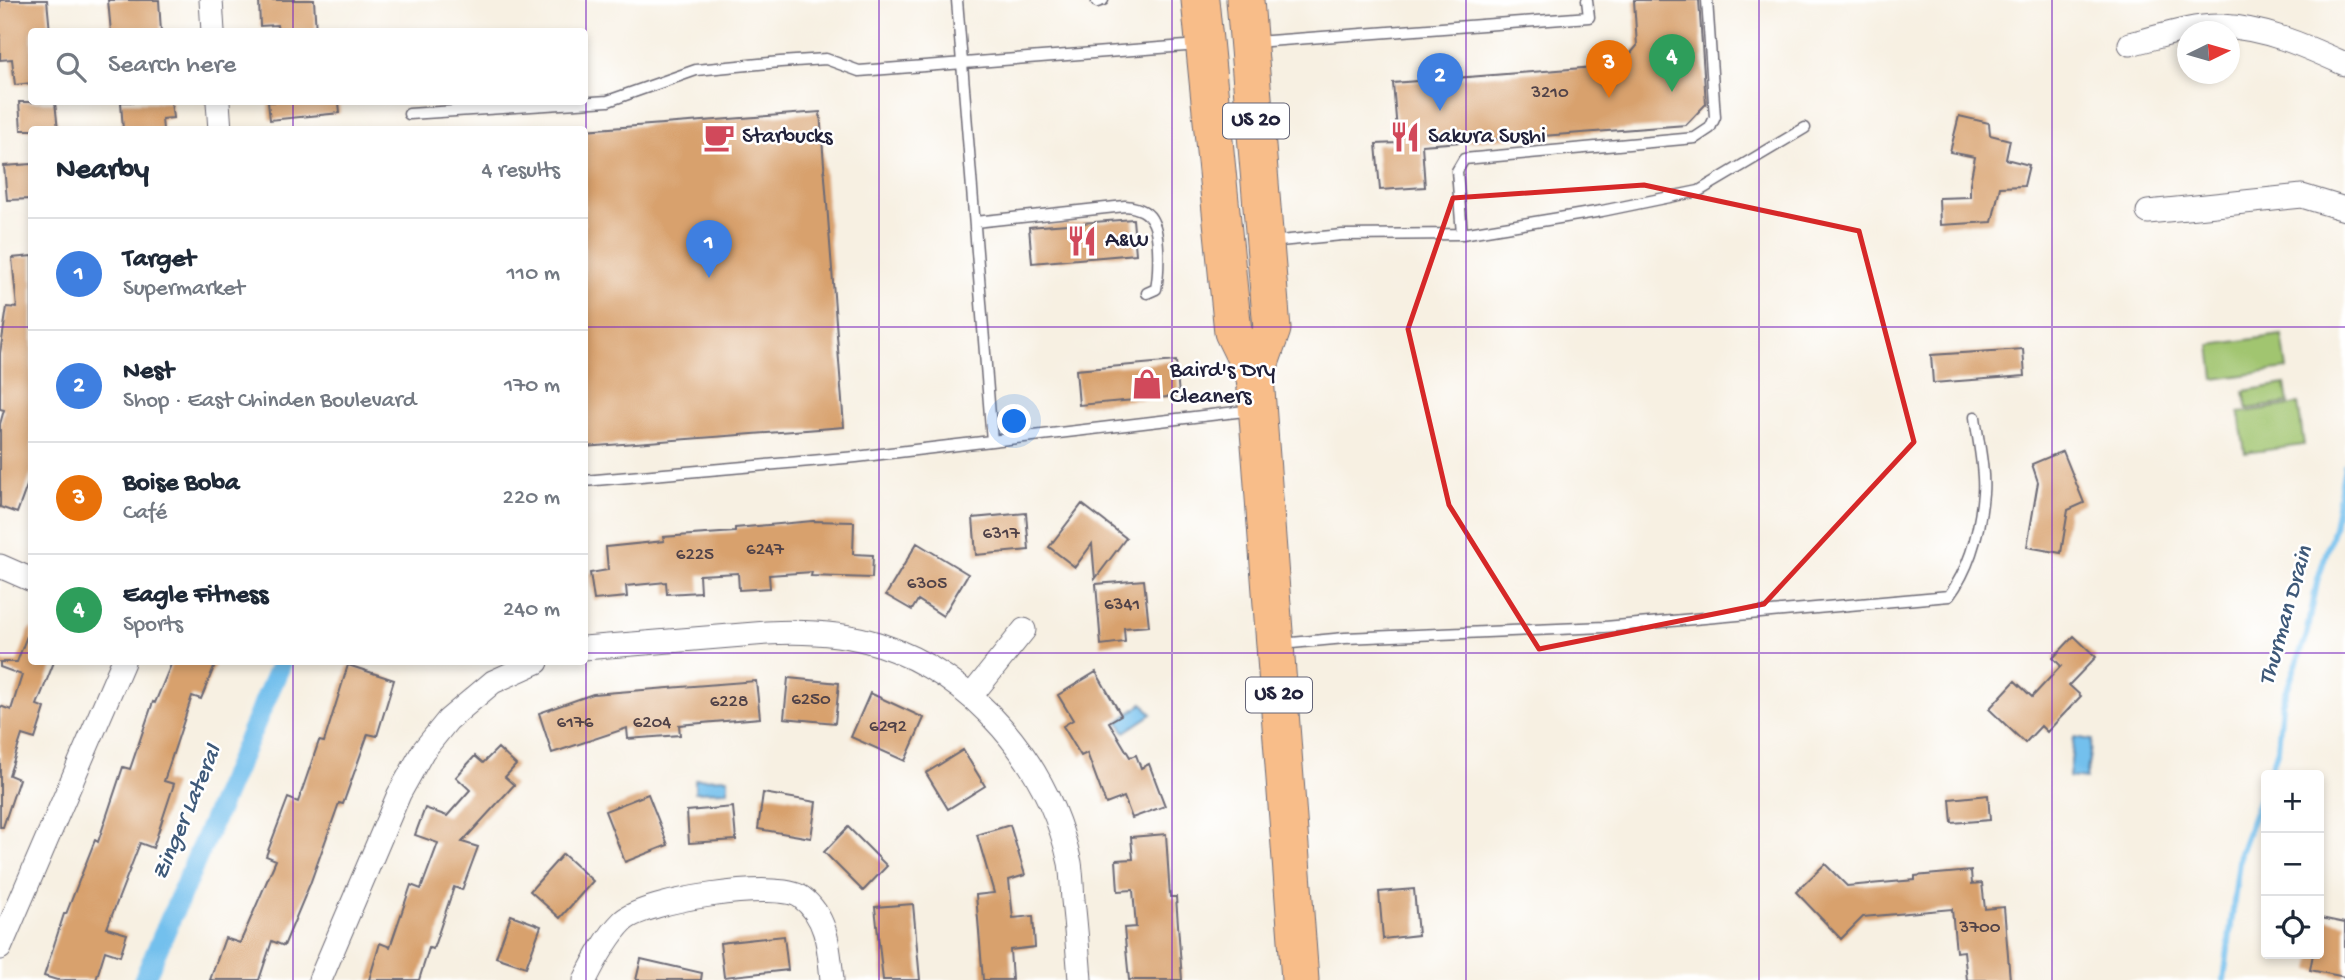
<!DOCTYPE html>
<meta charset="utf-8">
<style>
body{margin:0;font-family:"Gochi Hand",sans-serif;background:#f6f6f7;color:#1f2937}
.controls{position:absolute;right:21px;bottom:21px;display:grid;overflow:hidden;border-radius:7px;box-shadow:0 4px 10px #0003}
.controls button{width:63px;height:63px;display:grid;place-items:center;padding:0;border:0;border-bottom:2px solid #e0e1e3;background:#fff;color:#1f2937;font:35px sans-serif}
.compass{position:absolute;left:2177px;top:21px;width:63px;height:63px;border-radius:50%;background:#fff;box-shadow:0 4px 10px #0003;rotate:85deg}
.you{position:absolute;left:1015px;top:422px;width:24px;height:24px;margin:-18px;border:5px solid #fff;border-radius:50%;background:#1a73e8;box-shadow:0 0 0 10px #1a73e833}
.badge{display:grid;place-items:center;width:46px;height:46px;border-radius:50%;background:#d1495b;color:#fff;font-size:23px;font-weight:700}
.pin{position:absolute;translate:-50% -58px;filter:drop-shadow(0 2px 4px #0008)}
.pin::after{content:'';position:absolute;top:37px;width:24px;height:21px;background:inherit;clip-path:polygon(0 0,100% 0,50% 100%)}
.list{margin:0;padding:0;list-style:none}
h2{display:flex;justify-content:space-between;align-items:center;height:91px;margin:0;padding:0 28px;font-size:30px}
h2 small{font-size:23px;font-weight:400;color:#747a83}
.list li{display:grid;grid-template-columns:46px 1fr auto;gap:21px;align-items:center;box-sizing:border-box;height:112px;padding:0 28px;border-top:2px solid #e0e1e3}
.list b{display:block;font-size:26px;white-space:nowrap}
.list p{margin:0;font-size:23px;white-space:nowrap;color:#747a83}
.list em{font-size:23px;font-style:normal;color:#747a83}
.icon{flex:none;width:38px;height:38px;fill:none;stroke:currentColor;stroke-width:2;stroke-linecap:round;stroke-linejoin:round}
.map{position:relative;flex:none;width:2345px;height:980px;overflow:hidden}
.search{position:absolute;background:#fff;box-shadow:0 4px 10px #0003;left:28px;top:28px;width:560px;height:77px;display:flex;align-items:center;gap:18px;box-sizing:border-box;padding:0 24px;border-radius:7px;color:#747a83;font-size:26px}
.panel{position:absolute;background:#fff;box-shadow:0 4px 10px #0003;left:28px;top:126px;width:560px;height:539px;border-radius:7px}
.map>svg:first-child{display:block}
</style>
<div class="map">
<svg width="2345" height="980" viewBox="0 0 2345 980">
<rect width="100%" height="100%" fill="#fff"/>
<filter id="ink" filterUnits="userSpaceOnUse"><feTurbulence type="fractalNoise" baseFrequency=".0143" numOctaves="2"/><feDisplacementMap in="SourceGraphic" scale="14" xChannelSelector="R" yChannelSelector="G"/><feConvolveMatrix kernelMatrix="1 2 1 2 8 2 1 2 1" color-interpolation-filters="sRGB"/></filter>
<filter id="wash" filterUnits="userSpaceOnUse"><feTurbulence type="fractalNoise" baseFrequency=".00686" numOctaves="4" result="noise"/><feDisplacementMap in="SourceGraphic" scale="28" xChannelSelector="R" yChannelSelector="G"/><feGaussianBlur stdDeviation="1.57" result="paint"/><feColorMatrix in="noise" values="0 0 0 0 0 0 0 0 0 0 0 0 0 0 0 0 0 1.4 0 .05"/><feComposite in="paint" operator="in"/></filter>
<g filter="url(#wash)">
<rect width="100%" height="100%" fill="#f7f0e2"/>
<!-- green -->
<path fill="#a1c570" stroke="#627456" stroke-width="2" d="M2282,335L2287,369L2214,379L2210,345Z
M2285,384L2288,403L2247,409L2244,391Z
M2298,404L2304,445L2245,453L2239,413Z"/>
<!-- water -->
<path fill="#73c0ed" stroke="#4a7194" stroke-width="2" d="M1143,703L1152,714L1125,732L1118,722Z
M2074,737L2092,740L2086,779L2069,777Z
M728,778V791L695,792V779Z"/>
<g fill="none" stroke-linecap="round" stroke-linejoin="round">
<!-- stream -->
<path stroke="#73c0ed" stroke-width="6" d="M2269,775L2278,749L2282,703L2307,635L2317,582L2334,528L2345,466
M2224,980L2240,853L2266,782"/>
<!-- canal -->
<path stroke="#73c0ed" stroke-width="21" d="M144,980L280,666"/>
</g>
<g id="blocks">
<!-- building -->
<path fill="#d8a16d" d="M0,0H47L50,32H32V83L15,85L12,59L0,60Z
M108,0H159L161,32H111Z
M259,0H314L316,32H278L277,25L260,26Z
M1634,0H1699L1706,104L1686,125L1422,145L1425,187L1380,190L1376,144L1398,143L1393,83L1621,65L1637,46Z
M19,102H55L58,130H21Z
M121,102H171L173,118L162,119L163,130H123Z
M268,102H339L340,113L270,120Z
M820,112L844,427L584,447V130Z
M1959,116L1989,123L1990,135L2010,140L2006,159L2029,165L2024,186L2000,187L1992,222L1940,225L1939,198L1970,197V183L1975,157L1950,152Z
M32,164V199L7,200L4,166Z
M1133,219L1136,254L1032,263L1029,227Z
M32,256V472L17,513L0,507V424L4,410L0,409V353L7,307L17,308L12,258Z
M2023,349L2025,376L1933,383L1931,355Z
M1176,361L1179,396L1079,405L1076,370Z
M2063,451L2084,503L2068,510L2061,553L2027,547L2038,482L2032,464Z
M1082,504L1126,538L1095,579L1092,544L1075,567L1049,547Z
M1026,513L1029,550L976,555L973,518Z
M813,521L854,522L853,554L873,555L872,578L811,576L812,572L769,575L770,588L739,590L738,573L699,575L700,592L667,594L666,582L626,586L627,597L594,600L590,573L608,570L606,547L664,541L663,537L735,532V528Z
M917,543L968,574L943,616L918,600L912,610L886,595Z
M1144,580L1149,626L1124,628L1125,642L1101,645L1096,584Z
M30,628H32V662H54L37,705L45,708L35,739L22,735L9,775L19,779L3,827H0V706L11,710L22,675L0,667V662H17Z
M2074,636L2096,657L2069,685L2081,696L2047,732L2041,726L2025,743L1989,709L2015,681L2032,697L2061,666L2053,658Z
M172,662H216L201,699L192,696L164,781L174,784L153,848L140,843L107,928L127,934L120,956L105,951L96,980H57L44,976L64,914H66L95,840L98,842L123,767L130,769L153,702L155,703Z
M348,665L394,680L377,736L368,734L343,804L339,803L310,884L284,946L272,941L259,980H210L225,938L240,943L276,860L266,856L288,798L298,802L319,741L324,742Z
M1096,672L1121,715L1109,722L1130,757L1136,755L1141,768L1149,764L1165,806L1132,818L1124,797L1106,804L1087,753L1081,756L1063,726L1073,720L1058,695Z
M788,678L839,683L835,723L784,718Z
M756,681L760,718L679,725L680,735L628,739L627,728L552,753L539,713L593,694Z
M870,693L924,718L905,761L851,737Z
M498,748L516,765L505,777L514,785L462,842L478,847L462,890L454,887L433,949L429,948L419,980H369L380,943L390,947L411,885L421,889L438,843L415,835L425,808L447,816L470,790L456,777L475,756L483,763Z
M963,750L985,786L948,809L926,773Z
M763,793L816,802L811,838L758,829Z
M648,794L668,845L625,862L605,811Z
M1988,795L1990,820L1952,823L1950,799Z
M733,807L736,840L689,843L687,811Z
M1010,825L1025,875L1009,880L1013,918L1033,916L1035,947L1010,950L1012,980H983L976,895L994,893L977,835Z
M848,827L887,866L863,891L824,852Z
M1166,834L1170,897H1176L1182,980H1129L1124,928L1136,927L1133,890L1118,891L1116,860L1133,859L1131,837Z
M563,854L593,881L560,918L530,891Z
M1825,864L1847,886L1915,880V876L1971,871L1972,884L1982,883L1985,909L2004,907L2010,980H1967L1964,951L1956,952L1952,909L1863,917L1841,939L1796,892Z
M1414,889L1418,935L1383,939L1379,892Z
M913,904L920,980H883L875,907Z
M511,915L541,926L526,967L496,957Z
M2321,918L2345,923V977L2310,970L2313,954H2319Z
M784,936L788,970L724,977L720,943Z
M641,959L702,973L701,980H636Z"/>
</g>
</g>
<g filter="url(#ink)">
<use href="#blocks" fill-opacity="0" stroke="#6d6a75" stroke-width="2"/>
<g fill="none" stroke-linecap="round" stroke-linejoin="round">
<!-- lane casing -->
<g stroke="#6d6a75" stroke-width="13">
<path id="lane" d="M957,0L992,441
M1097,2L1103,0
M1255,42L1589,17L1587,0
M409,114L608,101L696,70L780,62L826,59L859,71L1199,45
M975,222L1125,206C1136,207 1148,210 1153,222C1160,235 1159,273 1156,289L1147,293
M1462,234L1457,171L1464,159L1695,138L1710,128L1715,117L1707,0
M1269,242L1342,235L1462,234L1602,211L1699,191L1805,128
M584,481L856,457L1253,410
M1281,644L1345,638L1605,627L1949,596C1971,566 1980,529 1983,493C1985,470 1978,440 1975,417"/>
</g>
<!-- street casing -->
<g stroke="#6d6a75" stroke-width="25">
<path id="street" d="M211,0L213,32
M2130,44C2159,37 2191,25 2221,26C2266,28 2305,46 2345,64
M218,102L220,130
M2148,212L2302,196L2345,209
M0,566L32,580
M584,648L767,633C803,631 843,633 878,644C975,676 1048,763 1070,863C1072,875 1072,888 1073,900C1076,927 1078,953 1080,980
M971,696L1024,630
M0,948L123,662
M320,980L399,794L423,751L448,720L493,682L537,662
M585,980C595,960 607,937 623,921C646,900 776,880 801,897C828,917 829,950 832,980"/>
</g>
<!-- primary casing -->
<g stroke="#6d6a75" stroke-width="39">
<path id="primary" d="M1200,0L1233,332L1255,377
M1245,0L1272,329L1255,377L1300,980"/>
</g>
<!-- lane -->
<use href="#lane" stroke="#fff" stroke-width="10"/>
<!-- street -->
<use href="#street" stroke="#fff" stroke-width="23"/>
<!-- primary -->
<use href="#primary" stroke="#f8bd89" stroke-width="37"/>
</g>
</g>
<!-- marked area -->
<path fill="none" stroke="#d62828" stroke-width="5" stroke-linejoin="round" d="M1644,185L1859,231L1914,442L1764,604L1539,649L1449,505L1408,329L1453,198Z"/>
<!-- grid -->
<path fill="none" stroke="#7b2cbf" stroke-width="2" stroke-opacity="0.55" d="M293,0V32M586,0V980M879,0V980M1172,0V980M1466,0V980M1759,0V980M2052,0V980M293,102V130M0,327H32M584,327H2345M0,653H32M584,653H2345M293,662V980"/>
<!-- icons -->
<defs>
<g id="cafe-bare" transform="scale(2.415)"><path d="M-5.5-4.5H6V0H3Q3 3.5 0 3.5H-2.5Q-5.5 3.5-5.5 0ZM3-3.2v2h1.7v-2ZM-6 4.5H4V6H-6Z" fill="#d1495b" stroke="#fff" stroke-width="2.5" paint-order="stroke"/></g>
<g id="restaurant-bare" transform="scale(2.415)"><path d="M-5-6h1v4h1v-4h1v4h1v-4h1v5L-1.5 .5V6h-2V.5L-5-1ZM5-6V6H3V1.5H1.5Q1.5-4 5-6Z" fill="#d1495b" stroke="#fff" stroke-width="2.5" paint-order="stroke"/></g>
<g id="shop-bare" transform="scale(2.415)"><path d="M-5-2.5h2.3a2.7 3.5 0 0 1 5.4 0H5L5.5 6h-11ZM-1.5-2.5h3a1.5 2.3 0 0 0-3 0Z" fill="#d1495b" stroke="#fff" stroke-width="2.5" paint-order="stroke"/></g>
</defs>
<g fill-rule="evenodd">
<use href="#cafe-bare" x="719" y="137"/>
<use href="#restaurant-bare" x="1405" y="137"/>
<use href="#restaurant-bare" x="1082" y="241"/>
<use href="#shop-bare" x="1147" y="384"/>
</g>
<g text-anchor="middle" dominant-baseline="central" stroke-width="5" stroke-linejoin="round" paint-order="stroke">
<!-- number labels -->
<g font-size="19" fill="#504248">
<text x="1550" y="93">3210</text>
<text x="1001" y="534">6317</text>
<text x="765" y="550">6247</text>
<text x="695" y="555">6225</text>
<text x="927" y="584">6305</text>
<text x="1122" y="605">6341</text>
<text x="811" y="700">6250</text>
<text x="729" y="702">6228</text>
<text x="575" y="723">6176</text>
<text x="652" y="723">6204</text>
<text x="888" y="727">6292</text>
<text x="1980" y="928">3700</text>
</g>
<!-- shield labels -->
<g fill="#fff" stroke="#646476" stroke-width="2">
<rect x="1223" y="103.5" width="66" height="35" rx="5"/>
<rect x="1246" y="677.5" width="66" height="35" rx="5"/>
</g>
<g font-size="21" font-weight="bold" fill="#22223b">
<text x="1256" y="121">US 20</text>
<text x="1279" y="695">US 20</text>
</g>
<!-- poi labels -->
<g font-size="23" fill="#22223b" stroke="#fff" text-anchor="start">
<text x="742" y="137">Starbucks</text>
<text x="1428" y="137">Sakura Sushi</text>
<text x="1105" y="241">A&amp;W</text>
<text x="1170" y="371">Baird's Dry<tspan x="1170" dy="26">Cleaners</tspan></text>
</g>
<!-- water labels -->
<g font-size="24" font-style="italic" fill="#3e5979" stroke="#fff">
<text transform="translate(2287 616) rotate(-74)">Thurman Drain</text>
<text transform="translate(188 813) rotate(-67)">Zinger Lateral</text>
</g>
</g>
</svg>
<div class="controls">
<button>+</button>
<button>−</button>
<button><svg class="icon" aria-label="locate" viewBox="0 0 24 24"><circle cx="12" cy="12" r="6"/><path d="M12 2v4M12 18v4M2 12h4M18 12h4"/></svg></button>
</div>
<svg class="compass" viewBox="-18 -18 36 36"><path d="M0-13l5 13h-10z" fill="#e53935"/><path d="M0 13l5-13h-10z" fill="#747a83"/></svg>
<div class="you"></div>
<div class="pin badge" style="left:709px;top:278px;background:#3f7fe0">1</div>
<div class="pin badge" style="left:1440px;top:111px;background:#3f7fe0">2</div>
<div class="pin badge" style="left:1609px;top:98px;background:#e8710a">3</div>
<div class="pin badge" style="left:1672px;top:92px;background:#2e9e5b">4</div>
<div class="search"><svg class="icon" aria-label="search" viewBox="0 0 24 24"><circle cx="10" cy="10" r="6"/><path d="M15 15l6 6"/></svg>Search here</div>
<section class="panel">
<h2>Nearby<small>4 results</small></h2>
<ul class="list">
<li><span class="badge" style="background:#3f7fe0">1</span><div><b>Target</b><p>Supermarket</p></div><em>110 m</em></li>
<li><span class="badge" style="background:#3f7fe0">2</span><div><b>Nest</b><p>Shop · East Chinden Boulevard</p></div><em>170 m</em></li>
<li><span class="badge" style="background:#e8710a">3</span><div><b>Boise Boba</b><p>Café</p></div><em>220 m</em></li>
<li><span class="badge" style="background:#2e9e5b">4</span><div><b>Eagle Fitness</b><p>Sports</p></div><em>240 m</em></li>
</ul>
</section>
</div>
